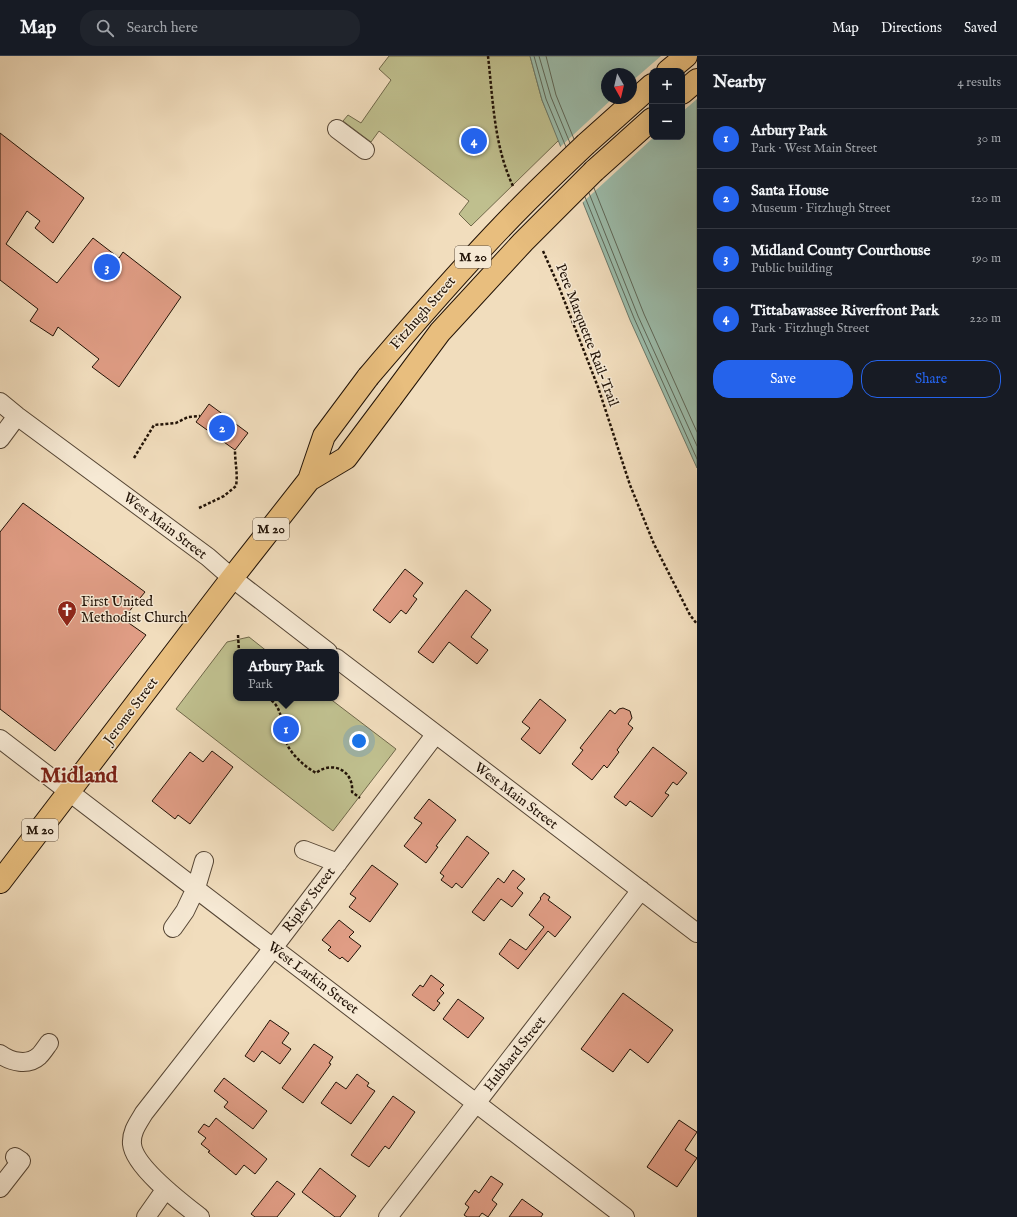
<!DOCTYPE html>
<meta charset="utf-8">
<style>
body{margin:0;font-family:"IM FELL English",serif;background:#20242c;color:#f1f3f6}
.controls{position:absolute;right:12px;top:12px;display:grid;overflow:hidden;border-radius:8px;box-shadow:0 4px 16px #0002}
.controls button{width:36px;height:36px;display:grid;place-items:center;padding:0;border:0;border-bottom:1px solid #363941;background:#171b24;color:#f1f3f6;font:20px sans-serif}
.compass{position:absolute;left:601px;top:12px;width:36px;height:36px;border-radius:50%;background:#171b24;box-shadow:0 4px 16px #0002;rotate:172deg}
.you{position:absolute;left:359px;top:685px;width:14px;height:14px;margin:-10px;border:3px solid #fff;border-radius:50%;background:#1a73e8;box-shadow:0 0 0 6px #1a73e833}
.badge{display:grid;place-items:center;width:26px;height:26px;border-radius:50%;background:#2563eb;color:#fff;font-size:13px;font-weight:700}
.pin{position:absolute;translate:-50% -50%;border:2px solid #fff;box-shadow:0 1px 4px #0006}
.popup{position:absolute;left:233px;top:593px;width:106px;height:52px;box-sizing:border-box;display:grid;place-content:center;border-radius:8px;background:#171b24;filter:drop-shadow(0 1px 3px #0005);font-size:13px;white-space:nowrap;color:#9ea1a6}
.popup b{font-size:15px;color:#f1f3f6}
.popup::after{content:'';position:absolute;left:50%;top:100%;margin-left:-8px;border:8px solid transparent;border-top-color:#171b24}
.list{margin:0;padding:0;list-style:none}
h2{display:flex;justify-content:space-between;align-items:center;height:52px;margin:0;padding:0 16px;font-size:17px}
h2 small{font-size:13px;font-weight:400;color:#9ea1a6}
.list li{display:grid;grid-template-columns:26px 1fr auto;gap:12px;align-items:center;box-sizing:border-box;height:60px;padding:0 16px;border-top:1px solid #363941}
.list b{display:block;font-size:15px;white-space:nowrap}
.list p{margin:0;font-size:13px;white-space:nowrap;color:#9ea1a6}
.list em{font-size:13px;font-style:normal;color:#9ea1a6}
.actions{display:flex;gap:8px;padding:12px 16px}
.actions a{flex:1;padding:9px 0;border:1px solid #2563eb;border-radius:16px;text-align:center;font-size:14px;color:#2563eb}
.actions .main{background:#2563eb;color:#fff}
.icon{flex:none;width:22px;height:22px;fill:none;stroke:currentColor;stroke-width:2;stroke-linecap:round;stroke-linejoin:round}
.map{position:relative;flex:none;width:697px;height:1161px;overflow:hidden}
header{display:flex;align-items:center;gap:24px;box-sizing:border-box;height:56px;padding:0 20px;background:#171b24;border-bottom:1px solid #363941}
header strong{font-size:19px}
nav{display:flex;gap:22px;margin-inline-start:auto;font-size:14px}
.search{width:280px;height:36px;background:#20242c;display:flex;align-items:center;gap:10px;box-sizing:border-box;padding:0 14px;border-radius:16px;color:#9ea1a6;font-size:15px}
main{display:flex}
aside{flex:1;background:#171b24}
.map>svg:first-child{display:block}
</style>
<header>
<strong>Map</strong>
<div class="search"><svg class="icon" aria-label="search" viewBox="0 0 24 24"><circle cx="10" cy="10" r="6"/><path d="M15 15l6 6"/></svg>Search here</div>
<nav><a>Map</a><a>Directions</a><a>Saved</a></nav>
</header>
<main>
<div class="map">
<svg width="697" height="1161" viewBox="0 0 697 1161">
<rect width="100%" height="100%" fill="#f1ddbd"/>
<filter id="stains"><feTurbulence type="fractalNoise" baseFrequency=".005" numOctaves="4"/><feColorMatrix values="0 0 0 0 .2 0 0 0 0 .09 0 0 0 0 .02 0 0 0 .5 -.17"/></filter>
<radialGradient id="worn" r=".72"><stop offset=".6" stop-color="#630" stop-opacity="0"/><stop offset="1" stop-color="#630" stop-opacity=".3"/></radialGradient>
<!-- green -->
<path fill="#bfbf8e" stroke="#70684a" d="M389,0H530L542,44L559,84L471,170L459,158L469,145L379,75L371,86L343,65L348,59L361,67L391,24L379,13Z
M249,581L268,596H236V642H329L396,693L333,775L176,653L227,586Z"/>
<!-- water -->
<path fill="#9cbdac" stroke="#6b796a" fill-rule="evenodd" d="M530,0H695L697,6V412L630,264L542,44ZM652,15H682V81H652ZM607,18H631V42H607Z"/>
<!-- pier -->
<path fill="#f1ddbd" d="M661,0H697V43L682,56V15H652V81H654L582,147L559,92L613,42H631V26Z"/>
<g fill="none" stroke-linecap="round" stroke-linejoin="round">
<!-- shore -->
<path stroke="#5e6859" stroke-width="1" d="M534,0L546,43L566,91
M539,0L551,41L570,87
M546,0L556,39L574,83
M594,132L644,258L697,376
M589,137L638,260L697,390
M585,141L634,262L697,403"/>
</g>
<!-- building -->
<path fill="#e09d85" stroke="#211206" d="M0,77L84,142L53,187L35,172L40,165L27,155L6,188L57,227L93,182L119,202L123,196L181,241L119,331L92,311L99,303L58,271L53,280L30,265L38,253L0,224Z
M209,348L248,377L235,394L196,366Z
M23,447L145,536L123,563L146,579L55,695L0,653V476Z
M405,513L423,527L413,540L417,543L406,558L401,554L390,567L373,554Z
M466,534L491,554L471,581L488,594L477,608L449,586L433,607L418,596Z
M540,643L566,664L540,698L521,683L530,672L522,666Z
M623,652L630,655L632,662L628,668L633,672L617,694L619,696L607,712L604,709L592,724L572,708L583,694L580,692L610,654L615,658L619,653Z
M653,691L687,717L677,729L673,726L665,737L669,739L652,761L630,745L626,750L614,741Z
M212,695L233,711L190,768L178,759L175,763L152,745L190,696L203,706Z
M429,743L456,764L436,790L438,791L426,807L404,790L422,767L414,762Z
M467,780L489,797L462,832L456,827L452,832L441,824L444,820L440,817Z
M372,809L398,828L370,866L349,851L356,842L350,838Z
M513,814L525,823L517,832L523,837L512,851L501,843L484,865L472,856L498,822L504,827Z
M544,837L550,841L548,844L571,861L555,881L548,875L518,913L499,898L510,883L526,894L544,871L529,859L541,843L540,842Z
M339,864L354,876L349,881L361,890L348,906L342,901L340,903L328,894L331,891L322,884Z
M431,919L444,929L440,933L444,937L437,945L440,947L434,955L412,939L420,929L423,931Z
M623,937L673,974L648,1007L630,993L613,1016L581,993Z
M458,943L484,962L468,982L443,963Z
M270,964L289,977L282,987L291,993L280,1008L262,995L254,1006L245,1000Z
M314,988L333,1001L329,1007L331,1008L303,1047L282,1032Z
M357,1018L369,1027L367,1030L375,1035L351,1068L321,1047L336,1026L346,1033Z
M224,1022L267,1055L253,1073L224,1051L228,1046L214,1035Z
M393,1040L415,1056L389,1093L385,1090L369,1111L351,1099Z
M216,1062L267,1103L255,1118L244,1109L236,1119L208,1096L210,1095L201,1088L206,1082L198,1076L204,1068L209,1071Z
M679,1064L697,1076L685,1094L697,1102L677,1131L647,1111Z
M320,1112L356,1140L340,1161H335L302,1136Z
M491,1120L503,1128L492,1144L497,1148L488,1161L482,1157L479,1161H467L464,1159L469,1151L465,1148L475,1134L479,1137Z
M277,1125L295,1138L277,1161H255L251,1158Z
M522,1143L543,1158L541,1161H509Z"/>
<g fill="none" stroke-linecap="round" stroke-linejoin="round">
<!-- minor casing -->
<g stroke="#554534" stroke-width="20">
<path id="minor" d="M337,73L365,94
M0,346L17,360L208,501L232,522L328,596
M0,383L17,360
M336,602L697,877
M0,683L625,1161
M304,794L338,807
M173,872L185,855L196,832L204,805
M0,998C11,1006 28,1010 39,1000C43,996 46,991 49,987
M0,1132L21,1105L15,1101
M146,1161L165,1134
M200,1161C182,1147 134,1111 132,1088C131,1076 138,1067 144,1057L273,892L435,679
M388,1161L641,834"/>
</g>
<!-- highway casing -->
<g stroke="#211206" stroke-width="24">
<path id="highway" d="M668,15L686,0
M682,37L697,24
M586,88L652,29
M594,115L652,63
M309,424L346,402L391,342
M0,826L232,522L309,424L324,380L368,321"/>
</g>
<!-- path -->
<path stroke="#211206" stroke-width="2.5" stroke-dasharray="3 2" stroke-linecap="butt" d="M488,0C493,44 494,90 513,130
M543,195L559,231L598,331L630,429L654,488L690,559L697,568
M134,402L154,369L176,367L188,361L200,360
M199,452L224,440L236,430C238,418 235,407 235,394
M238,579L239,596
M267,642C286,650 280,677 289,692C296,703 306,711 316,717C333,704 354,715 352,736L360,742"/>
<!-- minor -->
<use href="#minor" stroke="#f6e9d4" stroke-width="18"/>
<!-- highway -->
<use href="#highway" stroke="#e8be7e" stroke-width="22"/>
<!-- highway-bridge casing -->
<g stroke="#211206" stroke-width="24" stroke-linecap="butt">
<path id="highway-bridge" d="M368,321C419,261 471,201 527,145C546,126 566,107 586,88
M391,342L440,276L523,186L594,115"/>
</g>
<!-- highway-bridge -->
<use href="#highway-bridge" stroke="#e8be7e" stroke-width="22"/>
</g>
<!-- icons -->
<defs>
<g id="church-pin" transform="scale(1)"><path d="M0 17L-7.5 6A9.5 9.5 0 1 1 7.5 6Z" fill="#8f2418" stroke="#f6e9d4"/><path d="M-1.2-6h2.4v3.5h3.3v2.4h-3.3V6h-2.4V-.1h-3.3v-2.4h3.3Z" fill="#fff"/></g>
</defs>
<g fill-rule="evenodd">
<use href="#church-pin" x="67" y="554"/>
</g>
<g text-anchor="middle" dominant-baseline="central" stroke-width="3" stroke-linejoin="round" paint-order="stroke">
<!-- shield labels -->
<g fill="#f6e9d4" stroke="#615244" stroke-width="1">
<rect x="455" y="190" width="36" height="22" rx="3"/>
<rect x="253" y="462" width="36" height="22" rx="3"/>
<rect x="22" y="763" width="36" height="22" rx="3"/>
</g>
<g font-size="13" font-weight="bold" fill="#211206">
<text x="473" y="201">M 20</text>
<text x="271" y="473">M 20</text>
<text x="40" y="774">M 20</text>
</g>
<!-- street labels -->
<g font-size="14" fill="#211206" stroke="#f6e9d4">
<text transform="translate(423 257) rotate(-49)">Fitzhugh Street</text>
<text transform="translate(587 279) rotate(69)">Pere Marquette Rail-Trail</text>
<text transform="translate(165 470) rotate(37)">West Main Street</text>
<text transform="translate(131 655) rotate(-53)">Jerome Street</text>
<text transform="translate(516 740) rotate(37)">West Main Street</text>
<text transform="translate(309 844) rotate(-53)">Ripley Street</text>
<text transform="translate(313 922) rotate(37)">West Larkin Street</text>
<text transform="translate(515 998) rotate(-52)">Hubbard Street</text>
</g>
<!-- poi labels -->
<g font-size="14" fill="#211206" stroke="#f6e9d4" text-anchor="start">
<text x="81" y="546">First United<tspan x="81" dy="16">Methodist Church</tspan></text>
</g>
<!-- town labels -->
<g font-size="22" font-weight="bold" fill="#7a1f14" stroke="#f6e9d4">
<text x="79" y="720">Midland</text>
</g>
</g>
<rect width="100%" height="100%" filter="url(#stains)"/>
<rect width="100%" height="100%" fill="url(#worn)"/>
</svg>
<div class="controls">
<button>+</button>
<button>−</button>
</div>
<svg class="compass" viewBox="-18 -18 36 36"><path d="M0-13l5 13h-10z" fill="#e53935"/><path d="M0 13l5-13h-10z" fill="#9ea1a6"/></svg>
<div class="you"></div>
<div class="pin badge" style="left:286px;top:673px">1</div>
<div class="popup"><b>Arbury Park</b>Park</div>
<div class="pin badge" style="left:222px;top:372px">2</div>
<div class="pin badge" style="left:107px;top:211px">3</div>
<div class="pin badge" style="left:474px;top:85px">4</div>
</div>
<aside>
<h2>Nearby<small>4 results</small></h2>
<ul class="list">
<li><span class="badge">1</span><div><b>Arbury Park</b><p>Park · West Main Street</p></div><em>30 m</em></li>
<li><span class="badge">2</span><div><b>Santa House</b><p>Museum · Fitzhugh Street</p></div><em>120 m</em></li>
<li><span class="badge">3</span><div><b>Midland County Courthouse</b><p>Public building</p></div><em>190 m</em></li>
<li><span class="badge">4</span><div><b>Tittabawassee Riverfront Park</b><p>Park · Fitzhugh Street</p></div><em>220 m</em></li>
</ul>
<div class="actions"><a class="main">Save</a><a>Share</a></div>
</aside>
</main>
